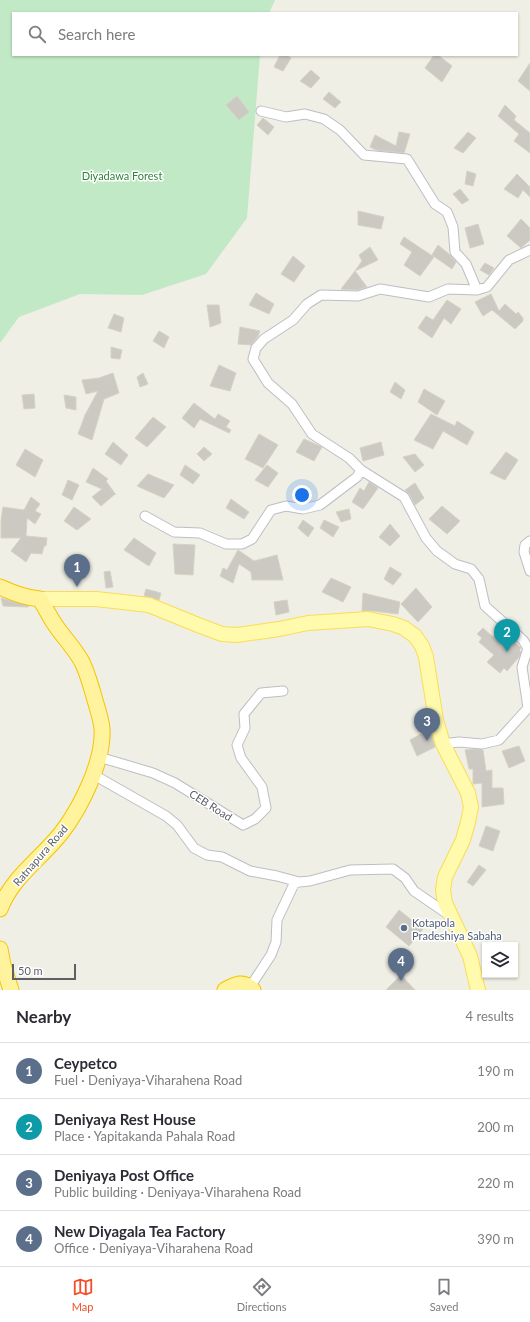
<!DOCTYPE html>
<meta charset="utf-8">
<style>
body{margin:0;font-family:Lato,sans-serif;background:#f2f2f3;color:#2b2b33}
.controls{position:absolute;right:12px;bottom:12px;display:grid;overflow:hidden;border-radius:0px;box-shadow:0 1px 3px #0004}
.controls button{width:36px;height:36px;display:grid;place-items:center;padding:0;border:0;border-bottom:1px solid #e1e1e2;background:#fff;color:#2b2b33;font:20px sans-serif}
.scale{position:absolute;left:12px;bottom:10px;width:64px;box-sizing:border-box;padding-left:4px;border:2px solid #5d6067;border-top:0;font-size:11px;line-height:14px;white-space:nowrap;color:#5d6067;-webkit-text-stroke:3px #fff;paint-order:stroke}
.you{position:absolute;left:302px;top:495px;width:14px;height:14px;margin:-10px;border:3px solid #fff;border-radius:50%;background:#1a73e8;box-shadow:0 0 0 6px #1a73e833}
.badge{display:grid;place-items:center;width:26px;height:26px;border-radius:50%;background:#f44d28;color:#fff;font-size:13px;font-weight:700}
.pin{position:absolute;translate:-50% -33px;filter:drop-shadow(0 1px 2px #0008)}
.pin::after{content:'';position:absolute;top:21px;width:14px;height:12px;background:inherit;clip-path:polygon(0 0,100% 0,50% 100%)}
.list{margin:0;padding:0;list-style:none}
h2{display:flex;justify-content:space-between;align-items:center;height:52px;margin:0;padding:0 16px;font-size:17px}
h2 small{font-size:13px;font-weight:400;color:#7c7c81}
.list li{display:grid;grid-template-columns:26px 1fr auto;gap:12px;align-items:center;box-sizing:border-box;height:56px;padding:0 16px;border-top:1px solid #e1e1e2}
.list b{display:block;font-size:15px;white-space:nowrap}
.list p{margin:0;font-size:13px;white-space:nowrap;color:#7c7c81}
.list em{font-size:13px;font-style:normal;color:#7c7c81}
.icon{flex:none;width:22px;height:22px;fill:none;stroke:currentColor;stroke-width:2;stroke-linecap:round;stroke-linejoin:round}
.map{position:relative;flex:none;width:530px;height:990px;overflow:hidden}
.search{position:absolute;background:#fff;box-shadow:0 1px 3px #0004;left:12px;right:12px;top:12px;height:44px;display:flex;align-items:center;gap:10px;box-sizing:border-box;padding:0 14px;border-radius:0px;color:#7c7c81;font-size:15px}
.sheet{height:276px;background:#fff}
nav{display:flex;justify-content:space-around;align-items:center;box-sizing:border-box;height:56px;border-top:1px solid #e1e1e2;background:#fff;font-size:11px;color:#7c7c81}
nav a{display:grid;justify-items:center;gap:2px}
nav .on{color:#f44d28}
.map>svg:first-child{display:block}
</style>
<div class="map">
<svg width="530" height="990" viewBox="0 0 530 990">
<rect width="100%" height="100%" fill="#f0efe5"/>
<!-- green -->
<path fill="#c1e9c5" d="M0,0H275L269,13H13V55H260L247,218L206,274L142,295L80,294L19,317L0,343Z"/>
<!-- building -->
<path fill="#cbc9c2" stroke="#d6d2c3" d="M280,55H287L291,58L283,71L274,67Z
M434,55H438L452,66L442,82L425,68Z
M530,63V91L518,81Z
M311,70L320,78L311,88L300,81Z
M329,92L341,102L335,108L323,99Z
M237,96L249,112L239,120L226,105Z
M505,105L516,116L514,120L530,133V153L514,141L519,134L498,116Z
M263,118L274,127L268,135L257,125Z
M399,132L410,134L404,153L376,150L370,147L375,135L396,146Z
M468,132L476,138L463,153L454,148Z
M467,171L476,174L473,186L465,184Z
M517,174L530,187V197L523,190L518,198L504,189Z
M460,189L469,200L462,204L453,194Z
M358,211L384,217L381,229L358,225Z
M521,219L530,228V240L521,248L507,236Z
M478,224L484,244L470,248L465,228Z
M404,237L434,257L420,276L404,265L412,252L400,244Z
M438,245L449,254L456,262L452,269L432,255Z
M370,247L378,260L355,271L362,261L359,255Z
M293,256L305,266L294,282L281,274Z
M485,263L494,268L489,275L480,270Z
M355,271L367,287L357,290L341,289Z
M256,293L274,304L269,314L249,305Z
M491,294L499,311L505,304L516,314L518,312L523,318V321L515,329L492,310L483,316L475,302Z
M447,300L461,309L451,324L444,318L432,338L418,328L426,316L433,320Z
M207,305H219L221,323L210,327Z
M114,314L124,318L121,332L108,328Z
M240,327L260,331L258,336L251,345L238,344Z
M159,331L169,337L164,348L153,341Z
M111,347L122,350L120,359L111,358Z
M219,365L236,373L230,391L210,386Z
M113,373L119,393L104,399L92,440L78,434L85,415L98,391L86,394L82,380L99,378Z
M143,373L148,384L140,387L137,377Z
M395,382L405,390L401,399L390,392Z
M424,389L445,401L437,415L418,402Z
M34,394L35,408L24,409L22,395Z
M64,395L76,397V410L66,408Z
M194,403L215,419L218,414L230,421L226,427L231,430L229,433L200,419L194,428L182,418Z
M431,414L455,426L457,421L474,432L467,445L443,431L433,449L414,440Z
M153,417L166,427L147,447L135,438Z
M259,434L278,445L263,468L245,459Z
M304,439L322,447L314,461L296,452Z
M113,442L128,455L121,465L105,454Z
M381,442L384,455L363,461L360,448Z
M204,447L212,454L204,461L197,454Z
M25,449L43,460L35,477L16,465Z
M506,452L518,460L505,480L490,473Z
M415,454L424,465L415,472L403,457Z
M185,465L200,475L193,484L180,475Z
M267,465L278,473L268,487L255,480Z
M93,468L108,479L106,481L116,495L115,494L101,506L92,497L102,489L86,482Z
M148,474L174,485L164,498L137,486Z
M68,480L79,485L72,500L62,495Z
M369,482L378,488L363,509L352,502L360,488L364,491Z
M415,483L424,498L415,505L409,494L405,490Z
M31,497L40,504L35,511L41,514L35,524L27,518L26,536L47,538L46,546H44L42,554L31,553L26,562L11,551L21,538H1V520L3,507L24,510Z
M231,499L249,512L244,519L226,508Z
M442,506L460,521L447,534L429,519Z
M74,507L91,519L77,530L64,521Z
M349,509L351,519L341,522L336,512Z
M303,520L314,528L308,537L298,528Z
M324,520L339,527L333,537L320,528Z
M390,524L400,536L390,546L379,537Z
M134,538L156,553L149,566L124,550Z
M173,544L195,545L193,575L175,574Z
M238,550L254,561L277,555L283,580H252L251,572L239,564L233,583L220,576L223,568L227,570Z
M390,567L402,574L393,585L384,579Z
M110,571L113,587L106,588L104,572Z
M331,578L351,587L343,602L322,592Z
M416,588L432,607L418,622L401,604Z
M146,589L161,593L159,600L144,596Z
M363,593L400,602L398,614L373,611H362Z
M1,598L29,606L28,607L3,606Z
M287,600L289,612L276,615L274,602Z
M483,628L493,637L500,629L521,648L519,650L521,652L519,657L507,671L504,668L500,673L487,662L494,655L479,642L482,638L477,634Z
M430,729L435,747L417,756L410,740Z
M519,746L525,761L509,768L502,751Z
M475,749L483,750L486,771L492,770V788H503L504,804L482,807V783L473,784V769H469L465,750Z
M486,826L500,831L493,851L479,846Z
M479,865L486,870L473,886L467,882Z
M399,910L423,929L409,946L386,927Z
M401,975L415,990H386Z"/>
<g fill="none" stroke-linecap="round" stroke-linejoin="round">
<!-- minor casing -->
<g stroke="#bdbec5" stroke-width="11">
<path id="minor" d="M261,111L286,117L305,114L324,119L340,130L364,155L407,159L435,204L447,212L453,227L455,252L466,264L477,290
M145,516L174,532L200,533L226,544H242L252,539L271,510L286,506L303,509L320,505L357,477L361,470
M530,541L525,545L524,552L530,571
M528,708L522,667L528,648L523,640L485,606L479,579L471,569L455,564L437,551L426,538L404,497L361,470L349,458L312,434L292,404L268,383L253,359L256,348L264,339L293,320L307,304L321,295L358,296L380,289L429,297L448,289L477,290L487,287L509,260L530,250
M443,744L459,742L482,744L499,740L528,708L530,707
M99,757L153,773L175,783L243,825L255,819L266,808L262,787L241,758L237,745L245,728L244,714L261,693L283,691
M94,775L166,816L177,825L194,848L207,855L222,857L250,871L277,876L299,882
M250,987L271,955L276,942L277,920L294,884L299,882L310,881L350,870L393,869L405,878L414,891L449,915"/>
</g>
<!-- primary casing -->
<g stroke="#fadd55" stroke-width="16">
<path id="primary" d="M40,599H96L149,605L198,625L222,634L237,635L279,629L308,623L368,619L393,624L404,628L415,636L422,646L426,657L436,720L443,744L468,793L471,807L468,822L463,840L445,877L443,890L445,903L470,956L478,990"/>
</g>
<!-- trunk casing -->
<g stroke="#f6c300" stroke-width="17">
<path id="trunk" d="M0,587C13,593 26,598 40,599C44,606 48,613 52,620C61,635 74,647 82,662C87,672 90,683 93,693C96,705 101,717 102,729C104,761 81,807 62,832C41,859 12,877 0,909
M0,949L3,965L11,990
M225,990C236,984 243,980 253,990"/>
</g>
<!-- minor -->
<use href="#minor" stroke="#fff" stroke-width="9"/>
<!-- primary -->
<use href="#primary" stroke="#fffaac" stroke-width="14"/>
<!-- trunk -->
<use href="#trunk" stroke="#fff49d" stroke-width="15"/>
</g>
<!-- markers -->
<circle fill="#5c6f8a" stroke="#fff" stroke-width="1.5" cx="404" cy="928" r="4"/>
<g text-anchor="middle" dominant-baseline="central" stroke-width="3" stroke-linejoin="round" paint-order="stroke">
<!-- park labels -->
<g font-size="11" fill="#2f833c" stroke="#fff">
<text x="122" y="175">Diyadawa Forest</text>
</g>
<!-- street labels -->
<g font-size="11" fill="#5d6067" stroke="#fff">
<text transform="translate(211 805) rotate(32)">CEB Road</text>
<text transform="translate(40 855) rotate(-49)">Ratnapura Road</text>
</g>
<!-- service labels -->
<g font-size="11" fill="#4e5e75" stroke="#fff" text-anchor="start">
<text x="412" y="922">Kotapola<tspan x="412" dy="13">Pradeshiya Sabaha</tspan></text>
</g>
</g>
</svg>
<div class="controls">
<button><svg class="icon" aria-label="layers" viewBox="0 0 24 24"><path d="M12 4l9 5-9 5-9-5zM3 14l9 5 9-5"/></svg></button>
</div>
<div class="scale">50 m</div>
<div class="you"></div>
<div class="pin badge" style="left:77px;top:587px;background:#5c6f8a">1</div>
<div class="pin badge" style="left:507px;top:652px;background:#0f9aa8">2</div>
<div class="pin badge" style="left:427px;top:741px;background:#5c6f8a">3</div>
<div class="pin badge" style="left:401px;top:981px;background:#5c6f8a">4</div>
<div class="search"><svg class="icon" aria-label="search" viewBox="0 0 24 24"><circle cx="10" cy="10" r="6"/><path d="M15 15l6 6"/></svg>Search here</div>
</div>
<section class="sheet">
<h2>Nearby<small>4 results</small></h2>
<ul class="list">
<li><span class="badge" style="background:#5c6f8a">1</span><div><b>Ceypetco</b><p>Fuel · Deniyaya-Viharahena Road</p></div><em>190 m</em></li>
<li><span class="badge" style="background:#0f9aa8">2</span><div><b>Deniyaya Rest House</b><p>Place · Yapitakanda Pahala Road</p></div><em>200 m</em></li>
<li><span class="badge" style="background:#5c6f8a">3</span><div><b>Deniyaya Post Office</b><p>Public building · Deniyaya-Viharahena Road</p></div><em>220 m</em></li>
<li><span class="badge" style="background:#5c6f8a">4</span><div><b>New Diyagala Tea Factory</b><p>Office · Deniyaya-Viharahena Road</p></div><em>390 m</em></li>
</ul>
</section>
<nav>
<a class="on"><svg class="icon" aria-label="map" viewBox="0 0 24 24"><path d="M3 6l6-2 6 2 6-2v14l-6 2-6-2-6 2zM9 4v14M15 6v14"/></svg>Map</a>
<a><svg class="icon" aria-label="directions" viewBox="0 0 24 24"><path d="M12 3l9 9-9 9-9-9zM9 14v-3h6M13 9l2 2-2 2"/></svg>Directions</a>
<a><svg class="icon" aria-label="saved" viewBox="0 0 24 24"><path d="M7 4h10v16l-5-4-5 4z"/></svg>Saved</a>
</nav>
